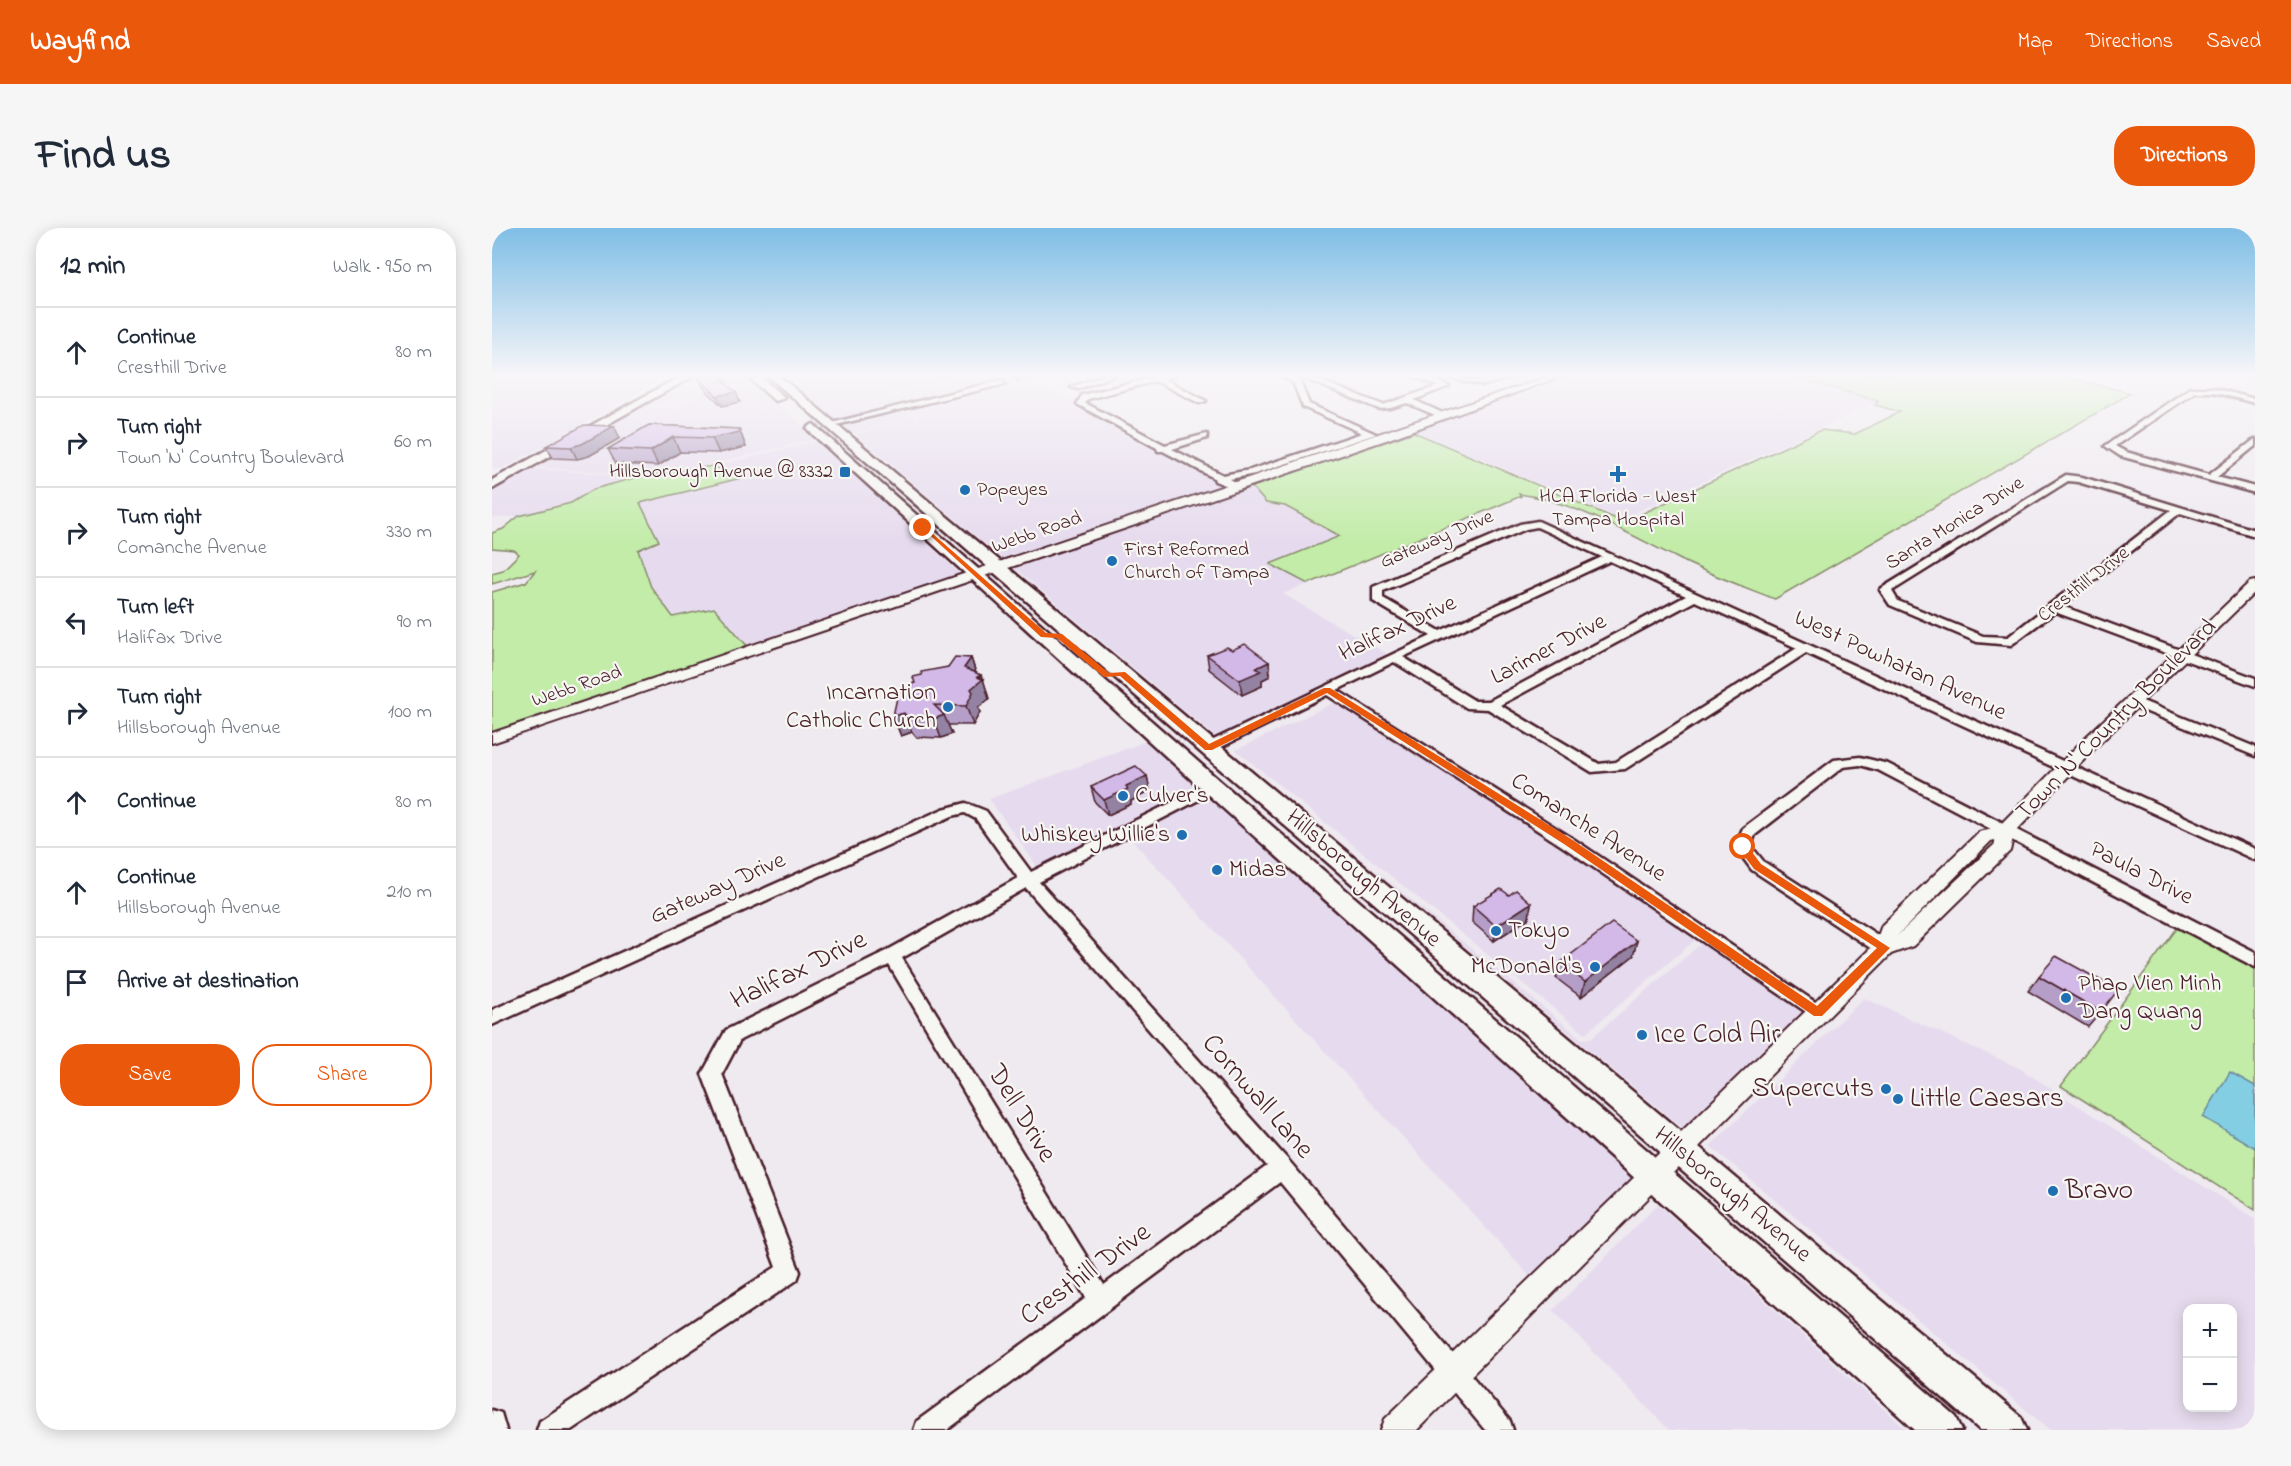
<!DOCTYPE html>
<meta charset="utf-8">
<style>
body{margin:0;font-family:"Indie Flower",sans-serif;background:#f6f6f7;color:#1f2937}
.controls{position:absolute;right:18px;bottom:18px;display:grid;overflow:hidden;border-radius:12px;box-shadow:0 3px 15px #0003}
.controls button{width:54px;height:54px;display:grid;place-items:center;padding:0;border:0;border-bottom:2px solid #e0e1e3;background:#fff;color:#1f2937;font:30px sans-serif}
.stop{position:absolute;width:18px;height:18px;margin:-14px;border:4px solid #ea580c;border-radius:50%;background:#fff}
.stop.end{background:#ea580c;border-color:#fff;box-shadow:0 2px 6px #0008}
.list{margin:0;padding:0;list-style:none}
h2{display:flex;justify-content:space-between;align-items:center;height:78px;margin:0;padding:0 24px;font-size:26px}
h2 small{font-size:20px;font-weight:400;color:#747a83}
.list li{display:grid;grid-template-columns:39px 1fr auto;gap:18px;align-items:center;box-sizing:border-box;height:90px;padding:0 24px;border-top:2px solid #e0e1e3}
.list b{display:block;font-size:22px;white-space:nowrap}
.list p{margin:0;font-size:20px;white-space:nowrap;color:#747a83}
.list em{font-size:20px;font-style:normal;color:#747a83}
.actions{display:flex;gap:12px;padding:18px 24px}
.actions a{flex:1;padding:14px 0;border:2px solid #ea580c;border-radius:24px;text-align:center;font-size:21px;color:#ea580c}
.actions .main{background:#ea580c;color:#fff}
.icon{flex:none;width:33px;height:33px;fill:none;stroke:currentColor;stroke-width:2;stroke-linecap:round;stroke-linejoin:round}
.map{position:relative;flex:none;width:1763px;height:1202px;overflow:hidden;border-radius:24px}
header{display:flex;align-items:center;gap:36px;box-sizing:border-box;height:84px;padding:0 30px;background:#ea580c;color:#fff}
header strong{font-size:28px}
nav{display:flex;gap:33px;margin-inline-start:auto;font-size:21px}
.intro{display:flex;align-items:center;justify-content:space-between;box-sizing:border-box;height:144px;padding:0 36px}
h1{margin:0;font-size:42px}
.button{padding:15px 27px;border-radius:24px;background:#ea580c;color:#fff;font-size:21px;font-weight:700}
main{display:flex;gap:36px;padding:0 36px}
aside{flex:1;background:#fff;border-radius:24px;box-shadow:0 3px 15px #0003}
.map>svg:first-child{display:block}
</style>
<header>
<strong>Wayfind</strong>
<nav><a>Map</a><a>Directions</a><a>Saved</a></nav>
</header>
<div class="intro"><h1>Find us</h1><a class="button">Directions</a></div>
<main>
<aside>
<h2>12 min<small>Walk · 950 m</small></h2>
<ul class="list">
<li><svg class="icon" aria-label="ahead" viewBox="0 0 24 24"><path d="M12 20V5M6 11l6-6 6 6"/></svg><div><b>Continue</b><p>Cresthill Drive</p></div><em>80 m</em></li>
<li><svg class="icon" aria-label="right" viewBox="0 0 24 24"><path d="M7 20v-9h11M14 6l5 5-5 5"/></svg><div><b>Turn right</b><p>Town 'N' Country Boulevard</p></div><em>60 m</em></li>
<li><svg class="icon" aria-label="right" viewBox="0 0 24 24"><path d="M7 20v-9h11M14 6l5 5-5 5"/></svg><div><b>Turn right</b><p>Comanche Avenue</p></div><em>330 m</em></li>
<li><svg class="icon" aria-label="left" viewBox="0 0 24 24"><path d="M17 20v-9H6M10 6l-5 5 5 5"/></svg><div><b>Turn left</b><p>Halifax Drive</p></div><em>90 m</em></li>
<li><svg class="icon" aria-label="right" viewBox="0 0 24 24"><path d="M7 20v-9h11M14 6l5 5-5 5"/></svg><div><b>Turn right</b><p>Hillsborough Avenue</p></div><em>100 m</em></li>
<li><svg class="icon" aria-label="ahead" viewBox="0 0 24 24"><path d="M12 20V5M6 11l6-6 6 6"/></svg><div><b>Continue</b></div><em>80 m</em></li>
<li><svg class="icon" aria-label="ahead" viewBox="0 0 24 24"><path d="M12 20V5M6 11l6-6 6 6"/></svg><div><b>Continue</b><p>Hillsborough Avenue</p></div><em>210 m</em></li>
<li><svg class="icon" aria-label="arrive" viewBox="0 0 24 24"><path d="M6 21V4h12l-3 4 3 4H6"/></svg><div><b>Arrive at destination</b></div></li>
</ul>
<div class="actions"><a class="main">Save</a><a>Share</a></div>
</aside>
<div class="map">
<svg width="1763" height="1202" viewBox="0 0 1763 1202">
<rect width="100%" height="100%" fill="#efeaf0"/>
<filter id="ink" filterUnits="userSpaceOnUse"><feTurbulence type="fractalNoise" baseFrequency=".0167" numOctaves="2"/><feDisplacementMap in="SourceGraphic" scale="12" xChannelSelector="R" yChannelSelector="G"/><feConvolveMatrix kernelMatrix="1 2 1 2 8 2 1 2 1" color-interpolation-filters="sRGB"/></filter>
<g filter="url(#ink)">
<!-- built -->
<path fill="#e6dbee" fill-rule="evenodd" d="M0,147H179L10,241L0,240Z
M205,147H254L325,211L200,241L169,245H116L41,239L148,178L183,180L210,164L178,162Z
M288,147H473L397,167L425,190L359,206Z
M477,147H515L526,157L551,161L579,171L644,203L650,213L736,260L516,335L363,206L428,189L400,168Z
M1085,147H1291L1385,174L1129,291L921,202Z
M178,163L207,164L182,178L154,177Z
M324,213L472,349L258,421L181,389L159,359L145,321L167,313L148,275L247,250L221,238Z
M37,240L113,246H173L146,249L102,261L79,275L27,288L0,290V259Z
M760,259L774,275L793,278L849,308L778,336L816,356L791,366L897,427L726,511L520,338Z
M856,468L1052,592L1208,708L1093,806L744,522Z
M658,512L711,560L547,641L497,571Z
M718,566L1148,950L1042,1053L639,611L636,609L552,649Z
M840,607L1090,811L1099,810L1211,714L1314,784L1195,904Z
M1372,770L1527,840L1763,991V1202H1558L1218,918ZM1696,1080H1740V1180H1696Z
M1166,976L1415,1202H1177L1061,1082Z"/>
<!-- green -->
<path fill="#c2eca8" stroke="#86866a" stroke-width="1.5" d="M1295,147H1566L1639,165L1283,371C1250,358 1216,346 1185,330C1136,306 1082,273 1027,266L1029,268L1008,277L816,356L778,336L848,308L793,278L774,275L760,259L922,204L1129,293L1143,289L1329,202L1363,206L1408,184L1383,177L1386,173Z
M221,238L249,250L148,275L167,313L146,322L159,359L181,389L222,380L258,421L0,507V364L34,354L43,343L0,356V345L11,342L27,326L22,322L0,320V305L11,301L27,288L79,275L102,261L146,249Z
M1686,699L1763,740V982L1569,858Z"/>
<!-- water -->
<path fill="#83cee3" stroke="#6c8899" stroke-width="1.5" d="M1738,844L1763,858V920L1711,889Z"/>
<g fill="none" stroke-linecap="round" stroke-linejoin="round">
<!-- minor casing -->
<g stroke="#4a1f2b" stroke-width="5">
<path id="minor" d="M532,147H544L527,152L523,150Z
M613,147H623L586,161L579,159Z
M672,147H683L672,151L714,173L707,175L664,153L596,171L593,175L673,217L715,206V210L680,221L731,247L758,242L870,205L811,179L801,154L787,147H796L807,151L817,176L884,206L763,246L738,251L749,257V261L746,262L723,253L722,250L671,223H666L665,220L585,176L590,167Z
M804,147H814L891,177L946,158L919,147H929L957,158L922,172L957,188L950,190L915,175L898,180L887,181Z
M943,147C959,146 974,153 990,153C1003,153 1015,146 1028,147L991,157Z
M510,152L513,156L340,198L336,196Z
M1698,160H1721L1763,171V175L1721,164H1703L1623,218L1634,224L1717,247L1763,211V218L1725,249L1763,259V265L1628,228L1613,218Z
M1574,247L1590,249L1763,302V308L1688,285L1570,378L1763,450V458L1563,384L1519,417L1485,414L1398,377L1388,362L1390,360ZM1576,253L1586,254L1679,282L1516,409L1491,408L1406,373L1400,363Z
M1046,293L1763,621V632L1314,425L1133,541L1100,544L996,481L975,480L902,434L845,462L1080,610L1332,780L1335,785L1332,790L1326,792L1070,618L835,467L721,523H711L709,520L711,517L939,408L881,373V359L1028,296ZM1045,299L1110,329L948,403L891,370V363L1034,301ZM1118,333L1194,368L997,473H983L911,429ZM1203,373L1305,420L1124,534L1107,536L1008,477Z
M1643,470L1763,519V528L1638,477L1637,474Z
M1368,529L1396,536L1763,724V739L1386,542L1368,537L1351,539L1263,607L1259,618L1272,634L1398,715L1400,720L1398,725L1392,727L1386,725L1260,642L1243,619L1251,600L1342,532Z
M721,554L728,559L726,562L547,654L797,933L1018,1193L1021,1202H993L788,954L455,1202H422L425,1193L594,1070L397,737L248,812L230,846L308,1044L305,1052L79,1202H45L48,1193L284,1039L210,846L234,802L394,723L526,650L484,591L473,585L460,588L0,797V782L451,581L474,575L494,583L539,644ZM534,660L775,938L612,1057L410,730Z
M0,1182L9,1185L14,1202H0Z"/>
</g>
<!-- tertiary casing -->
<g stroke="#4a1f2b" stroke-width="4">
<path id="tertiary" d="M1061,147H1073L894,212L0,515V505Z
M1756,147H1763V150L1757,149Z
M1763,353V364L1607,516L1522,605L1518,623L1421,718L1399,726L925,1202H889L893,1191L1383,716L1390,697L1487,604L1507,598L1595,508L1758,354ZM1503,612V616L1405,708L1499,613Z"/>
</g>
<!-- secondary casing -->
<g stroke="#4a1f2b" stroke-width="5">
<path id="secondary" d="M191,147H203L0,261V252Z"/>
</g>
<!-- primary casing -->
<g stroke="#4a1f2b" stroke-width="5">
<path id="primary" d="M254,147H266L293,170L283,173Z
M275,147H286L1529,1189L1535,1202H1488Z
M321,196L729,554L1464,1189L1470,1202H1423L713,564L317,203L315,200Z"/>
</g>
<!-- minor -->
<use href="#minor" fill="#f6f6f2" fill-rule="evenodd"/>
<!-- tertiary -->
<use href="#tertiary" fill="#f6f6f2" fill-rule="evenodd"/>
<!-- secondary -->
<use href="#secondary" fill="#f6f6f2" fill-rule="evenodd"/>
<!-- primary -->
<use href="#primary" fill="#f6f6f2" fill-rule="evenodd"/>
</g>
<!-- wall -->
<path fill="#b59fc8" stroke="#4a1f2b" stroke-width="1.5" d="M207,150H234V155L248,174L230,178L212,160Z
M157,197L247,201L254,219L227,225L188,224L166,238L124,236L116,221Z
M128,210L97,228L85,231L61,230L54,218Z
M740,422L777,434L778,448L770,452V458L750,467L717,441L715,427Z
M479,430L484,445L489,447L490,451H491L497,471L486,480L488,484L481,497H456L460,506L449,510L424,509L420,504L409,508L401,488L420,458L419,456L423,455L456,439Z
M655,548L658,563L639,573V576L616,587L603,574L599,559Z
M1039,675L1037,690L1002,713L980,694L981,678Z
M1141,728L1089,769L1064,750L1068,735Z
M1547,748L1609,784L1596,799L1536,763Z"/>
<!-- shaded-wall -->
<path fill="#9382a2" stroke="#4a1f2b" stroke-width="1.5" d="M230,147H232L234,150V161L229,151Z
M244,164L248,174L230,178L225,168Z
M122,198L128,210L97,228L85,231L79,219Z
M247,201L254,219L227,225L220,210Z
M181,209L188,224L166,238L159,223Z
M479,430L485,449L472,440Z
M777,434L778,448L770,452V458L750,467L748,452L764,440Z
M489,447L490,452L491,451L497,471L486,480L488,484L481,497L474,478L479,461L485,449Z
M412,485L420,504L409,508L401,488Z
M452,487L460,506L449,510L442,491Z
M655,548L658,563L639,573V576L616,587L612,572L634,558Z
M1039,675L1037,690L1002,713L1004,698Z
M1145,713L1141,728L1089,769L1093,754Z"/>
<!-- building -->
<path fill="#d2b9e8" stroke="#4a1f2b" stroke-width="1.5" d="M208,147H230L229,151L244,164L225,168L207,150Z
M92,197L122,198L90,216L79,219L54,218Z
M157,197L247,201L248,204L220,210L181,209L159,223L116,221Z
M753,416L777,434L764,440L769,443L748,452L715,427L735,419L740,422Z
M463,429L479,430L472,440L489,447L485,449L491,451L479,461L481,464L474,478L442,477L452,487L442,491L416,490L412,485L401,488L406,465L420,458L419,456L423,455L421,449L430,447L429,444L456,439Z
M644,538L655,548L634,558L636,561L612,572L599,559Z
M1009,661L1017,667L1024,662L1039,675L1004,698L981,678Z
M1120,695L1145,713L1093,754L1068,735Z
M1564,728L1626,762L1609,784L1547,748Z"/>
</g>
<!-- sky -->
<linearGradient id="sky" x2="0" y2="1"><stop stop-color="#7fbee6"/><stop offset="0.47" stop-color="#f8f6f8"/><stop offset="1" stop-color="#f8f6f8" stop-opacity="0"/></linearGradient>
<rect width="1763" height="315" fill="url(#sky)"/>
<!-- route -->
<path fill="#ea580c" d="M429,299H433L554,405L570,406L617,445L633,444L717,516L832,460H838L1079,611L1325,778L1385,720L1262,641L1247,621V616H1254L1269,636L1398,720L1330,788H1322L1072,616L835,465L720,522H713L628,448L612,449L565,410L549,409Z"/>
<!-- markers -->
<g fill="#1f6fb2" stroke="#f6f6f2" stroke-width="2">
<rect x="347" y="238" width="12" height="12" rx="3"/>
<path d="M1123 237h6v6h6v6h-6v6h-6v-6h-6v-6h6z"/>
<circle cx="473" cy="262" r="6"/>
<circle cx="620" cy="333" r="6"/>
<circle cx="456" cy="479" r="6"/>
<circle cx="631" cy="568" r="6"/>
<circle cx="690" cy="607" r="6"/>
<circle cx="725" cy="642" r="6"/>
<circle cx="1004" cy="703" r="6"/>
<circle cx="1103" cy="739" r="6"/>
<circle cx="1574" cy="770" r="6"/>
<circle cx="1150" cy="807" r="6"/>
<circle cx="1394" cy="861" r="6"/>
<circle cx="1406" cy="871" r="6"/>
<circle cx="1561" cy="963" r="6"/>
</g>
<g text-anchor="middle" dominant-baseline="central" stroke-width="4.5" stroke-linejoin="round" paint-order="stroke">
<!-- far-poi labels -->
<g font-size="20" fill="#4a1f2b" stroke="#f6f6f2" text-anchor="start">
<text x="341" y="244" text-anchor="end">Hillsborough Avenue @ 8332</text>
<text x="485" y="262">Popeyes</text>
<text x="1126" y="269" text-anchor="middle">HCA Florida - West<tspan x="1126" dy="23">Tampa Hospital</tspan></text>
<text x="632" y="322">First Reformed<tspan x="632" dy="23">Church of Tampa</tspan></text>
</g>
<!-- far-street labels -->
<g font-size="20" fill="#4a1f2b" stroke="#f6f6f2">
<text transform="translate(1463 296) rotate(-32)">Santa Monica Drive</text>
<text transform="translate(545 305) rotate(-19)">Webb Road</text>
<text transform="translate(945 312) rotate(-23)">Gateway Drive</text>
<text transform="translate(1592 357) rotate(-38)">Cresthill Drive</text>
<text transform="translate(85 459) rotate(-19)">Webb Road</text>
</g>
<!-- street labels -->
<g font-size="24" fill="#4a1f2b" stroke="#f6f6f2">
<text transform="translate(906 401) rotate(-25)">Halifax Drive</text>
<text transform="translate(1057 422) rotate(-28)">Larimer Drive</text>
<text transform="translate(1408 438) rotate(25)">West Powhatan Avenue</text>
<text transform="translate(1625 492) rotate(-45)">Town 'N' Country Boulevard</text>
<text transform="translate(1096 600) rotate(33)">Comanche Avenue</text>
<text transform="translate(1649 646) rotate(27)">Paula Drive</text>
<text transform="translate(871 651) rotate(41)">Hillsborough Avenue</text>
<text transform="translate(226 661) rotate(-24)">Gateway Drive</text>
<text transform="translate(1240 967) rotate(40)">Hillsborough Avenue</text>
</g>
<!-- poi labels -->
<g font-size="24" fill="#4a1f2b" stroke="#f6f6f2" text-anchor="start">
<text x="444" y="465" text-anchor="end">Incarnation<tspan x="444" dy="28">Catholic Church</tspan></text>
<text x="643" y="568">Culver's</text>
<text x="678" y="607" text-anchor="end">Whiskey Willie's</text>
<text x="737" y="642">Midas</text>
<text x="1016" y="703">Tokyo</text>
<text x="1091" y="739" text-anchor="end">McDonald's</text>
<text x="1586" y="756">Phap Vien Minh<tspan x="1586" dy="28">Dang Quang</tspan></text>
</g>
<!-- near-street labels -->
<g font-size="28" fill="#4a1f2b" stroke="#f6f6f2">
<text transform="translate(307 743) rotate(-26)">Halifax Drive</text>
<text transform="translate(765 869) rotate(49)">Cornwall Lane</text>
<text transform="translate(529 886) rotate(59)">Dell Drive</text>
<text transform="translate(594 1047) rotate(-36)">Cresthill Drive</text>
</g>
<!-- near-poi labels -->
<g font-size="28" fill="#4a1f2b" stroke="#f6f6f2" text-anchor="start">
<text x="1162" y="807">Ice Cold Air</text>
<text x="1382" y="861" text-anchor="end">Supercuts</text>
<text x="1418" y="871">Little Caesars</text>
<text x="1573" y="963">Bravo</text>
</g>
</g>
</svg>
<div class="controls">
<button>+</button>
<button>−</button>
</div>
<div class="stop" style="left:1251px;top:619px"></div>
<div class="stop end" style="left:431px;top:300px"></div>
</div>
</main>
